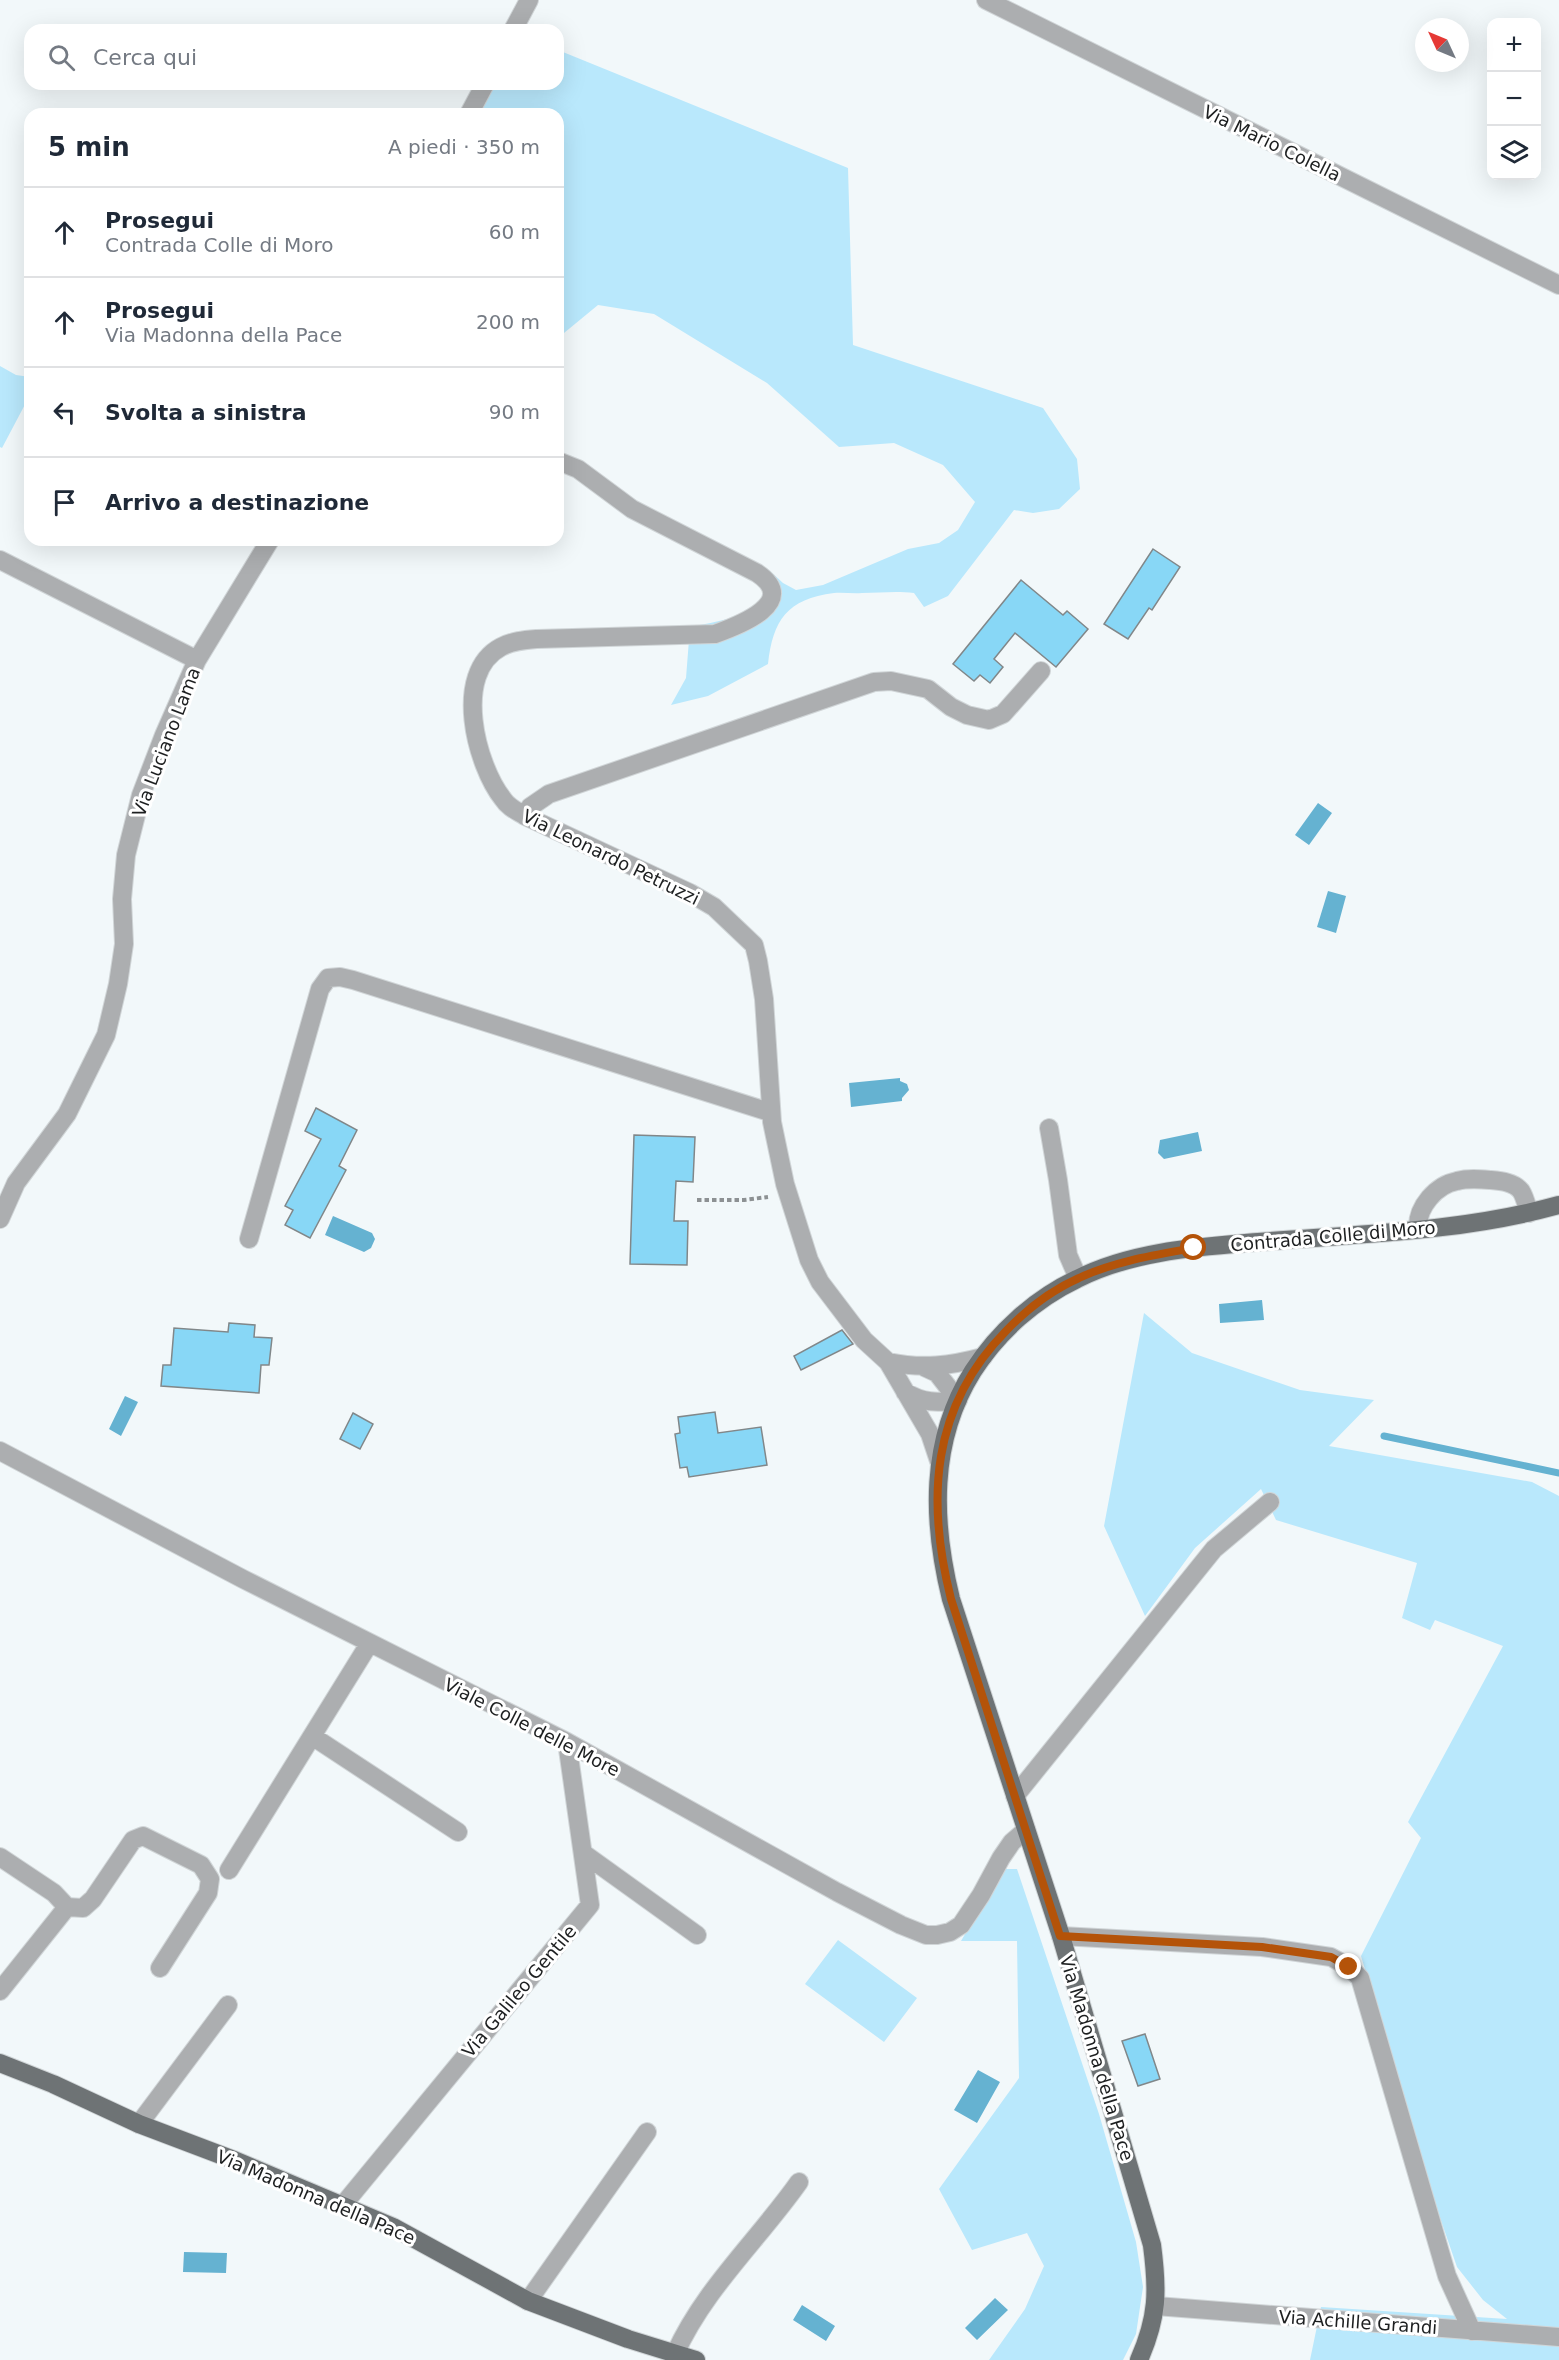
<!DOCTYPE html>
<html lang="it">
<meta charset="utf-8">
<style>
body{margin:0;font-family:"DejaVu Sans",sans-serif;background:#f6f6f7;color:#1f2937}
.controls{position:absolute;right:18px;top:18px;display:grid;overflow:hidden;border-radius:12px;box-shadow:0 6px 24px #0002}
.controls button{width:54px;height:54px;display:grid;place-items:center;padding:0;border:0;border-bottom:2px solid #e0e1e3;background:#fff;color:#1f2937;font:30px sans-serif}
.compass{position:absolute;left:1415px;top:18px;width:54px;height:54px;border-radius:50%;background:#fff;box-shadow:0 6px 24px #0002;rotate:314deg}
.stop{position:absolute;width:18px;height:18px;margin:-14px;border:4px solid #b45309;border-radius:50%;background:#fff}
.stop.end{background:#b45309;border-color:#fff;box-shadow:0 2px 6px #0008}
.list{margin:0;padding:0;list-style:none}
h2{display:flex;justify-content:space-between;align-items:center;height:78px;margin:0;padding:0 24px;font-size:26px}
h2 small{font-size:20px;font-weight:400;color:#747a83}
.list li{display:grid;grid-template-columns:39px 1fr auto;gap:18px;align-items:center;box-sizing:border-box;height:90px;padding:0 24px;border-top:2px solid #e0e1e3}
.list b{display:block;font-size:22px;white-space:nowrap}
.list p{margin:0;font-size:20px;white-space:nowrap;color:#747a83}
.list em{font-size:20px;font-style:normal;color:#747a83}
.icon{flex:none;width:33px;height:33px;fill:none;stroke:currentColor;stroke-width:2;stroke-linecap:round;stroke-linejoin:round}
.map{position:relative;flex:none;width:1559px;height:2360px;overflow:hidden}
.search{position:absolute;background:#fff;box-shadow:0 6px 24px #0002;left:24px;top:24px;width:540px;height:66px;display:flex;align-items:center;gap:15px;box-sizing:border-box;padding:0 21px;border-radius:18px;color:#747a83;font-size:22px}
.panel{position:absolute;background:#fff;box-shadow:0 6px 24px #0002;left:24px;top:108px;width:540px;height:438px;border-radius:18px}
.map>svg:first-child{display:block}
</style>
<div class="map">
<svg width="1559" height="2360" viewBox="0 0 1559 2360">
<rect width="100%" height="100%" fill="#f2f8fa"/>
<!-- green -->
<path fill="#b9e8fc" d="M558,50L848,168L853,345L1043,408L1077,459L1080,489L1059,509L1033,513L1014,510L948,596L924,607L914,593C895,591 880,593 862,593C853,594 843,592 834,593C787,599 773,620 768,664L708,696L671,705L686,678L690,627C717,621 755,619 766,589C768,583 768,576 769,570L783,583L796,590L823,585L908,549L939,543L958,530L975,502L943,465L894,443L839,447L767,383L654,314L598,305L564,333L558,345V114H478L492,84H558Z
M0,366L16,375L30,377V395L2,448L0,447Z
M1144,1313L1192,1353L1300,1390L1374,1400L1329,1446L1532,1482L1559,1496V2360H1310L1321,2307L1507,2319L1483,2300L1457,2267L1436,2206L1361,1956L1421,1838L1408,1822L1503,1646L1435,1620L1430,1630L1402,1618L1417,1563L1276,1520L1261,1489L1195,1548L1145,1616L1104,1526Z
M1003,1869H1017L1099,2114L1136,2242L1143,2287L1136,2334L1123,2360H989L1025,2309L1044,2266L1027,2233L972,2250L939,2189L1019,2078L1017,1941H961Z
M838,1940L917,1998L884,2042L805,1984Z"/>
<!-- water -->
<path fill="#65b2d1" d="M1318,803L1332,813L1309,845L1295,835Z
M1328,891L1346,896L1336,933L1317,927Z
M900,1078V1081L907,1084L909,1090L902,1098V1101L851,1107L849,1083Z
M1198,1132L1202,1151L1164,1159L1158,1153L1160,1140Z
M333,1216L372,1233L375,1239L371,1248L364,1252L325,1235Z
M1262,1300L1264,1320L1220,1323L1219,1304Z
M125,1396L138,1402L121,1436L109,1429Z
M978,2070L1000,2082L977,2123L954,2110Z
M184,2252L227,2253L226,2273L183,2272Z
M995,2298L1008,2310L977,2340L965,2328Z
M802,2305L835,2326L826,2341L793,2320Z"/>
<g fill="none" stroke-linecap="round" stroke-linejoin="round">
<!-- stream -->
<path stroke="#65b2d1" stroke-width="7" d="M1384,1436L1559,1473"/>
</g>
<!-- building -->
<path fill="#88d7f6" stroke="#818789" stroke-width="1.5" d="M1153,549L1180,567L1152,610L1149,608L1128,639L1104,624Z
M1021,580L1063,615L1067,611L1088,629L1056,667L1015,633L994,659L1003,667L990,683L980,675L974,681L953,664Z
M316,1108L357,1130L339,1166L346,1170L310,1238L285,1225L293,1210L285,1206L321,1139L305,1131Z
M634,1135L695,1137L693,1182L676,1181L674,1221H688L687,1265L630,1264Z
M229,1323L255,1325L254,1337L272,1338L269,1365H261L259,1393L161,1386L163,1365H171L174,1328L228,1332Z
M842,1330L853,1344L801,1370L794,1356Z
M715,1412L718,1433L761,1427L767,1465L689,1477L687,1467L680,1468L675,1434L680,1433L678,1417Z
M353,1413L373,1424L360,1449L340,1439Z
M1145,2034L1160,2079L1138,2086L1122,2041Z"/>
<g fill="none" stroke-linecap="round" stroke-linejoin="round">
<!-- minor casing -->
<g stroke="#d0d5d7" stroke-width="20">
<path id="minor" d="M986,0L1559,285
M513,30L529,0
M469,114L485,84
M558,461L578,469L632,509L757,573C800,602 740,625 715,634L537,639C525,640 512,641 501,647C452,673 476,765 503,799C508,807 517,811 525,816L690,893L714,907L754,945L758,961L764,999L772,1122L785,1184L809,1260L820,1282L864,1340L888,1362L930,1434L939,1461
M0,560L197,660
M525,816L530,807L549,794L874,682L891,681L928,689L951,707L967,715L989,720L1003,714L1041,671
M1049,1128L1058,1180L1068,1255L1078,1278
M0,1219L16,1183L67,1114L106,1035L118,984L124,944L122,899L126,855L141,795L164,735L197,660L270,540
M1418,1228C1417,1207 1436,1185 1457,1181C1468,1178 1479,1179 1490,1180C1501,1181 1514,1182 1521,1191C1525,1197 1527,1207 1529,1213
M249,1239L320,989L328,978L340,977L353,980L766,1111H771
M888,1362C922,1369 950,1366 983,1357
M905,1392C923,1403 937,1403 958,1400L937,1373L924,1367
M0,1451L243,1579L567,1742L837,1892L901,1925L926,1935H937L950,1932L961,1925L981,1895L1001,1858L1012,1842L1026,1830
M312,1736L458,1832
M1015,1796L1214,1549L1270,1502
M583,1853L697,1935
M0,1857L54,1893L67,1907
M229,1870L369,1644
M67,1907L83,1908L93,1899L133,1840L143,1836L201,1865L210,1879L208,1893L160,1968
M1061,1936L1262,1947L1331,1957L1349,1967L1360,1978L1447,2276L1472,2331
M0,1991L67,1907
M139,2124L228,2005
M343,2205L590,1905L567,1742
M528,2301L647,2132
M1156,2306L1559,2337
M675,2354C704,2289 759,2239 799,2182"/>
</g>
<!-- major casing -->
<g stroke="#d0d5d7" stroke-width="20">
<path id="major" d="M0,2063L53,2084L139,2124L234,2160L393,2227L528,2301L628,2339L696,2360
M1139,2360C1158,2317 1158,2291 1152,2245L1061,1936L951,1599C932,1522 929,1441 973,1371C998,1332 1035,1299 1077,1279C1132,1251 1198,1247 1258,1242C1358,1234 1462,1232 1559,1205"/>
</g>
<!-- path -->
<path stroke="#8d9193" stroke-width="4" stroke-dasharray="4.5 3" stroke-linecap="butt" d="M697,1200H744L768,1197"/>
<!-- minor -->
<use href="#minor" stroke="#acaeb0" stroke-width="18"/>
<!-- major -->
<use href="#major" stroke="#6e7375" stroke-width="18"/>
</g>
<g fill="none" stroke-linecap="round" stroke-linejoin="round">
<!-- route -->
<path stroke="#b45309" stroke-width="8" d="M1194,1248C1155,1255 1115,1261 1079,1278C1052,1290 1026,1310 1006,1331C931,1407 926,1500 951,1599L1060,1936L1262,1947L1331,1957L1349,1967"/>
</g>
<g text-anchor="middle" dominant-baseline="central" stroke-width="6" stroke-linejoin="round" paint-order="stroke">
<!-- street labels -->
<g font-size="18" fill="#1d1f20" stroke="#fff">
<text transform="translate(1272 143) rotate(26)">Via Mario Colella</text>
<text transform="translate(166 742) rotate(-69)">Via Luciano Lama</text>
<text transform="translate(611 857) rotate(26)">Via Leonardo Petruzzi</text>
<text transform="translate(1333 1236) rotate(-5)">Contrada Colle di Moro</text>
<text transform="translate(532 1727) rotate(27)">Viale Colle delle More</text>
<text transform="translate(519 1991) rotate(-50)">Via Galileo Gentile</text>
<text transform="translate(1097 2058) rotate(73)">Via Madonna della Pace</text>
<text transform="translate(316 2197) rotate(23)">Via Madonna della Pace</text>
<text transform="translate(1358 2322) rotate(4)">Via Achille Grandi</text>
</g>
</g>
</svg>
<div class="controls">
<button>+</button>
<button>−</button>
<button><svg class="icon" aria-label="layers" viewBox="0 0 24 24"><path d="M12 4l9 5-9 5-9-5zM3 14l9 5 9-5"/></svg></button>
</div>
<svg class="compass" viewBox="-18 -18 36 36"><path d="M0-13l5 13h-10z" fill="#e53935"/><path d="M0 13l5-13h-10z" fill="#747a83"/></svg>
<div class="stop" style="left:1194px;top:1248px"></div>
<div class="stop end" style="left:1349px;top:1967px"></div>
<div class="search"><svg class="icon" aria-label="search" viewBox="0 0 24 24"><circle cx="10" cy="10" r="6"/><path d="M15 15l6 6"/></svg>Cerca qui</div>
<section class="panel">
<h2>5 min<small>A piedi · 350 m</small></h2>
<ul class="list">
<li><svg class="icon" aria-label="ahead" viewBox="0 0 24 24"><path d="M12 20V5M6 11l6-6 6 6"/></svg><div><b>Prosegui</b><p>Contrada Colle di Moro</p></div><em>60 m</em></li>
<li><svg class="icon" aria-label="ahead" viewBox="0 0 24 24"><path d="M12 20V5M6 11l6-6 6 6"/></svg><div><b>Prosegui</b><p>Via Madonna della Pace</p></div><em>200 m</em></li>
<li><svg class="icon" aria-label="left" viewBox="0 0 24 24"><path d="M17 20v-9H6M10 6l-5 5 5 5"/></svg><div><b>Svolta a sinistra</b></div><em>90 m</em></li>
<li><svg class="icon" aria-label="arrive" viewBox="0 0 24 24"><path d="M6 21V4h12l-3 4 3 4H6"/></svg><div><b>Arrivo a destinazione</b></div></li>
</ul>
</section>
</div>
